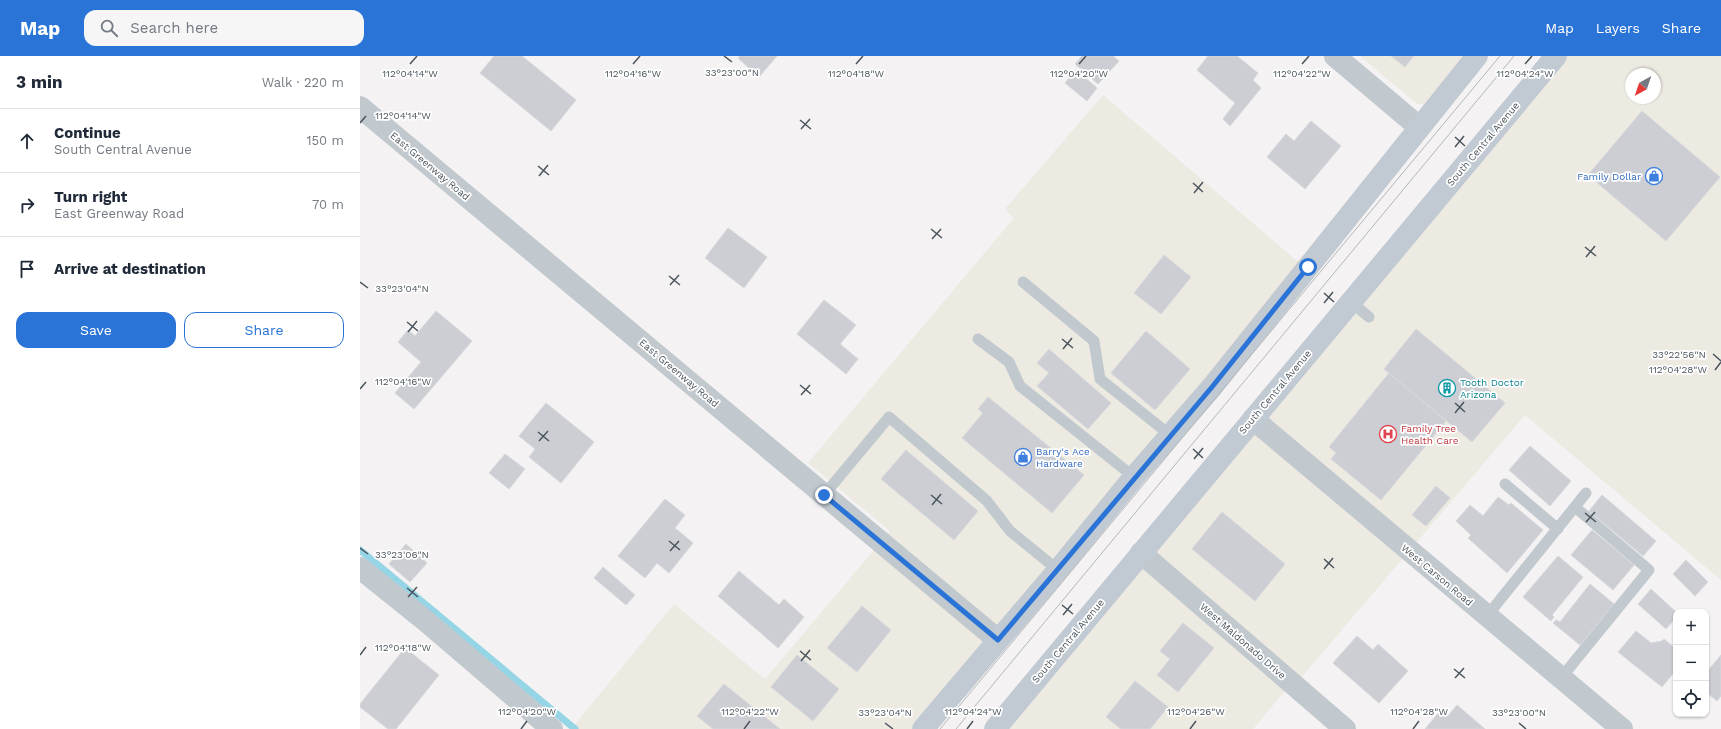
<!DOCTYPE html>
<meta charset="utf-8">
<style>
body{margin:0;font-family:"Work Sans",sans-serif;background:#f6f6f7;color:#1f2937}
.controls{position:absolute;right:12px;bottom:12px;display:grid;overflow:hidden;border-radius:8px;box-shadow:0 1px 3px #0004}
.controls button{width:36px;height:36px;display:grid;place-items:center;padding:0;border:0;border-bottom:1px solid #e0e1e3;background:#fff;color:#1f2937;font:20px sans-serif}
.compass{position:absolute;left:1265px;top:12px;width:36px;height:36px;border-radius:50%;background:#fff;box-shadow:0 1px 3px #0004;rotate:220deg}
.stop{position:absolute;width:12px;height:12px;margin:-9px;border:3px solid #2974d6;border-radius:50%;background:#fff}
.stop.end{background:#2974d6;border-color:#fff;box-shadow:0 1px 4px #0008}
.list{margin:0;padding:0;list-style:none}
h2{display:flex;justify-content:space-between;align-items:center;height:52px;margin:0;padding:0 16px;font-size:17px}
h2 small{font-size:13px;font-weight:400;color:#747a83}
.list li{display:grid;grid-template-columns:26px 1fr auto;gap:12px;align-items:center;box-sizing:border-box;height:64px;padding:0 16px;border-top:1px solid #e0e1e3}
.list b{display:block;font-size:15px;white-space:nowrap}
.list p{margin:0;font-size:13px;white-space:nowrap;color:#747a83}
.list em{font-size:13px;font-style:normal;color:#747a83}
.actions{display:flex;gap:8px;padding:12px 16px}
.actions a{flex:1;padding:9px 0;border:1px solid #2974d6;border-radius:12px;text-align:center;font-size:14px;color:#2974d6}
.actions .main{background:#2974d6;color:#fff}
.icon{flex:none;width:22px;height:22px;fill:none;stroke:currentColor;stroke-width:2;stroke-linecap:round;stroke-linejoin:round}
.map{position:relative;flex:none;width:1361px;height:673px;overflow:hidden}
header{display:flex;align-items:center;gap:24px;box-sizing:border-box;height:56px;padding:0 20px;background:#2974d6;color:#fff}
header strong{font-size:19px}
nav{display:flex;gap:22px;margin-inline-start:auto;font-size:14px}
.search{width:280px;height:36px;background:#f6f6f7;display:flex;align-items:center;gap:10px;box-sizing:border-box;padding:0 14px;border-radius:12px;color:#747a83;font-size:15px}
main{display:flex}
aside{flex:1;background:#fff}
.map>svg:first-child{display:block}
</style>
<header>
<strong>Map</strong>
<div class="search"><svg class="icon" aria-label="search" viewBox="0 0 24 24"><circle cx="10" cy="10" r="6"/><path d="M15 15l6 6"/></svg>Search here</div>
<nav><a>Map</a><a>Layers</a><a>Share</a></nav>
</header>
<main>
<aside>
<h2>3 min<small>Walk · 220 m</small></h2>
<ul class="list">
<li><svg class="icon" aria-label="ahead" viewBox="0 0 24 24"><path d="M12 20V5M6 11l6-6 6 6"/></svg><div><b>Continue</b><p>South Central Avenue</p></div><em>150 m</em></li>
<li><svg class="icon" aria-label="right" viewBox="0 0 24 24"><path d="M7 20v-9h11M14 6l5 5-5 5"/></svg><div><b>Turn right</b><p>East Greenway Road</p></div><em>70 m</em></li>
<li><svg class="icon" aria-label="arrive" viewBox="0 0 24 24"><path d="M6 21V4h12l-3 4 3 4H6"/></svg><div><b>Arrive at destination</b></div></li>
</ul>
<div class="actions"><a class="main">Save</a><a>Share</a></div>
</aside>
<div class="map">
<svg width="1361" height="673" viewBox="0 0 1361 673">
<rect width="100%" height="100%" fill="#f4f2f2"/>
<!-- commercial -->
<path fill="#edeae2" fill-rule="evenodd" d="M1000,0H1119L1065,49L1056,47Z
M1192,0H1361V524L1165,359L940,623L920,641L893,673H630ZM1271,18H1295V42H1271Z
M743,39L943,210L557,673H211L314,548L405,623L530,475L448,407L654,162L645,153Z"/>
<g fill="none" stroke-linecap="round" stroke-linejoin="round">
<!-- stream -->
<path stroke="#96d5e5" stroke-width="7" d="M0,494L215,673"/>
</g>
<!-- building -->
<path fill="#ccced3" stroke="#d6d8dc" d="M134,0H162L216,44L191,75L120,17Z
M380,0H417L399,21L378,2Z
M722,0H753L759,5L738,28L715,8Z
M848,0H877L898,17L893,24L901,32L870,70L863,63L875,47L837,14Z
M1031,0H1054L1045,11Z
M716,14L737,32L727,45L705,27Z
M1282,55L1360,121L1306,185L1228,119Z
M951,65L981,90L945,133L907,101L926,78L934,85Z
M368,172L407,201L384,232L345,202Z
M804,199L831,221L801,258L774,237Z
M464,244L496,269L480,288L498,303L486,318L437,278Z
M76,255L112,285L54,353L35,337L61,306L38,286L48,274L55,280Z
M1056,273L1145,347L1112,386L1024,313Z
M786,275L830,313L795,354L751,317Z
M689,293L751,347L728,373L677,330L689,317L677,307Z
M1029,317L1086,365L1021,444L971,403L976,397L969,391Z
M628,341L724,419L692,457L602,382L623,357L618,353Z
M186,347L234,386L201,427L169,401L175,393L159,380Z
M1170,390L1211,425L1190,450L1149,414Z
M546,394L618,455L594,484L521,423Z
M145,398L165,413L149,433L129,417Z
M1076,430L1090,442L1066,470L1052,459Z
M1242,439L1296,485L1283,500L1229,455Z
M1138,441L1149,449L1151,447L1183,474L1147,517L1108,482L1111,479L1096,465L1110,449L1123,460Z
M305,443L325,459L315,472L333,487L309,517L297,507L285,522L258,500Z
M862,456L925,508L895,545L832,493Z
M1232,474L1274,509L1253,534L1211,499Z
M46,488L67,507L50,526L29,508Z
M1198,500L1223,521L1192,559L1194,561L1191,565L1163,541Z
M1326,504L1348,526L1335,540L1313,518Z
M243,511L275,539L266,549L234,522Z
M379,515L419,549L424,543L444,561L418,592L358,540Z
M1230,528L1254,548L1220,589L1193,567L1196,564L1200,566Z
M1291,533L1316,556V561L1306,573L1278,548Z
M502,550L531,574L497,616L467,592Z
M823,567L854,592L818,636L797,619L810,603L800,595Z
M1276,575L1291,587L1302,585L1304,583L1316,593V614L1302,631L1258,596Z
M997,580L1013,594L1018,588L1048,615L1019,647L973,607Z
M45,592L79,619L36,673H28L0,651V648Z
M437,599L479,633L453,665L411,631Z
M1361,599V640L1357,645L1346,636V617Z
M775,625L808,651L790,673H761L746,661Z
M364,628L420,673H353L337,660Z
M1097,649L1125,673H1065L1081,654L1088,660Z"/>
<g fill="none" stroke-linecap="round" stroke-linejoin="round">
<!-- service -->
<path stroke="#c1c9cf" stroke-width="11" d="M663,226L734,285L740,323L810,379
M991,246L1009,261
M618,283L649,306L660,330L774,421
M1145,428L1198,473
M464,439L529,361L627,445L650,475L698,514
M1127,560L1226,437
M1201,622L1289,514L1215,451"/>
<!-- minor -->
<path stroke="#c1c9cf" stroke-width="22" d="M975,0L1059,71
M0,51L638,584
M893,363L1262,673
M781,497L985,673
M0,512L67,566L192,673"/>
<!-- secondary -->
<path stroke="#c1cad3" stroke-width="22" d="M563,673L698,514L774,421L852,331L1117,0
M635,673L1196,0"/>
<!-- tram -->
<path stroke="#b4b7bb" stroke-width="1" d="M580,673L1140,0
M596,673L1154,0"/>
</g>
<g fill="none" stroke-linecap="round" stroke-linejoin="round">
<!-- route -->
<path stroke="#2974d6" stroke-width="5" d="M464,439L638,584L852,331L948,211"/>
</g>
<!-- ticks -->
<path fill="none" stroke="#4b555d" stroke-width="1.5" d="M364,0L372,6M50,8L57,0M273,8L280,0M496,8L503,0M719,8L726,0M942,8L949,0M1165,8L1172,0M440,64L451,73M0,67L6,60M441,73L450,63M1095,81L1105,90M1095,91L1104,80M178,110L189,119M179,120L188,109M833,127L843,136M834,137L843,126M571,173L582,182M572,183L581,173M1225,191L1236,200M1226,201L1235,190M309,220L320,229M0,226L8,232M310,229L319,219M964,237L974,246M964,247L973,236M47,266L58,275M48,276L57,265M702,283L713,292M703,293L712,282M1353,298L1361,305M1355,314L1361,306M440,329L451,338M0,333L6,326M441,339L450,329M1095,347L1105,356M1095,357L1104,346M178,376L189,385M179,385L188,375M833,393L843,402M834,403L843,392M571,439L582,448M572,449L581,438M1225,457L1236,466M1226,466L1235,456M309,485L320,494M0,492L8,498M310,495L319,485M964,503L974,512M964,513L973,502M47,532L58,541M48,541L57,531M702,549L713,558M703,559L712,548M440,595L451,604M0,599L6,591M441,605L450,594M1094,613L1105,622M1095,622L1104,612M525,667L533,673M1159,667L1166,673M161,673L167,665M384,673L390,665M607,673L613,665M830,673L836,665M1053,673L1059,665"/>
<!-- icons -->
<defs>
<g id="shop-ring" transform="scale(0.9)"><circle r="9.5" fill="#fff" stroke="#3f7fe0" stroke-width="1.5"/><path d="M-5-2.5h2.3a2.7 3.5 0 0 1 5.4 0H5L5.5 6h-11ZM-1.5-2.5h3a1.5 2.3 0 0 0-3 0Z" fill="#3f7fe0"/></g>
<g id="building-ring" transform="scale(0.9)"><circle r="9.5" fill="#fff" stroke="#0f9aa8" stroke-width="1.5"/><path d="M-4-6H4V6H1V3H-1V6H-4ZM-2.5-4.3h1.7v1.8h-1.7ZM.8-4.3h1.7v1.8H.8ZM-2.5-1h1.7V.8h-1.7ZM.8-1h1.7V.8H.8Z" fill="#0f9aa8"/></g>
<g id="hospital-ring" transform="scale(0.9)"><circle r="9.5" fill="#fff" stroke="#e0444e" stroke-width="1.5"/><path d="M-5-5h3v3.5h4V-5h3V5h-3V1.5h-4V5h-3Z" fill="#e0444e"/></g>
</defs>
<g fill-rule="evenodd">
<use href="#shop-ring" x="1294" y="120"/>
<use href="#building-ring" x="1087" y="332"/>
<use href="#hospital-ring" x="1028" y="378"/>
<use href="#shop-ring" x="663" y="401"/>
</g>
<g text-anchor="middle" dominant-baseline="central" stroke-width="3.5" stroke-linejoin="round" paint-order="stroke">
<!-- street labels -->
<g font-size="10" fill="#4b555d" stroke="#fff">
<text transform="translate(1123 88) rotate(-50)">South Central Avenue</text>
<text transform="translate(70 110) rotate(40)">East Greenway Road</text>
<text transform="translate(319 317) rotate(40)">East Greenway Road</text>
<text transform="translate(915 336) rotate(-50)">South Central Avenue</text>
<text transform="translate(1077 519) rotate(40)">West Carson Road</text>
<text transform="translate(708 585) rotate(-50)">South Central Avenue</text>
<text transform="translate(883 585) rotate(41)">West Maldonado Drive</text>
</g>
<!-- shop labels -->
<g font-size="10" fill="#366cbe" stroke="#fff" text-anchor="end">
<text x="1281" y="120">Family Dollar</text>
<text x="676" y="395" text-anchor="start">Barry's Ace<tspan x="676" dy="12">Hardware</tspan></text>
</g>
<!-- culture labels -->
<g font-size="10" fill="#0d838f" stroke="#fff" text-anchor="start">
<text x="1100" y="326">Tooth Doctor<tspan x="1100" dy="12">Arizona</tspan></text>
</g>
<!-- health labels -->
<g font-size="10" fill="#be3a42" stroke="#fff" text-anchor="start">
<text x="1041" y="372">Family Tree<tspan x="1041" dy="12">Health Care</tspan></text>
</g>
</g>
<g font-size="10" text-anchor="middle" fill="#4b555d" stroke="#fff" stroke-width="3.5" stroke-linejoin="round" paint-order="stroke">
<text x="372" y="20">33°23'00"N</text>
<text x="50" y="21">112°04'14"W</text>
<text x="273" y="21">112°04'16"W</text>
<text x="496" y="21">112°04'18"W</text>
<text x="719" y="21">112°04'20"W</text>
<text x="942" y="21">112°04'22"W</text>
<text x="1165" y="21">112°04'24"W</text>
<text x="43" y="63">112°04'14"W</text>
<text x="42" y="236">33°23'04"N</text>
<text x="1319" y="302">33°22'56"N</text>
<text x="1318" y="317">112°04'28"W</text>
<text x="43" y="329">112°04'16"W</text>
<text x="42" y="502">33°23'06"N</text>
<text x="43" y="595">112°04'18"W</text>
<text x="167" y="659">112°04'20"W</text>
<text x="390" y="659">112°04'22"W</text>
<text x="613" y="659">112°04'24"W</text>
<text x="836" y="659">112°04'26"W</text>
<text x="1059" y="659">112°04'28"W</text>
<text x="525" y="660">33°23'04"N</text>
<text x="1159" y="660">33°23'00"N</text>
</g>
</svg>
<div class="controls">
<button>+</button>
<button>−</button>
<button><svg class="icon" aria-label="locate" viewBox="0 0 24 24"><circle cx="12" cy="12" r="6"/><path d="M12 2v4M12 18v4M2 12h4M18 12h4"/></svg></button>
</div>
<svg class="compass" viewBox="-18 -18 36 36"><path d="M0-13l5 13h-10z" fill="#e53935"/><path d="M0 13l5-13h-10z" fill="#747a83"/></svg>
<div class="stop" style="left:948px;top:211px"></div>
<div class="stop end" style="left:464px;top:439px"></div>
</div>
</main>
